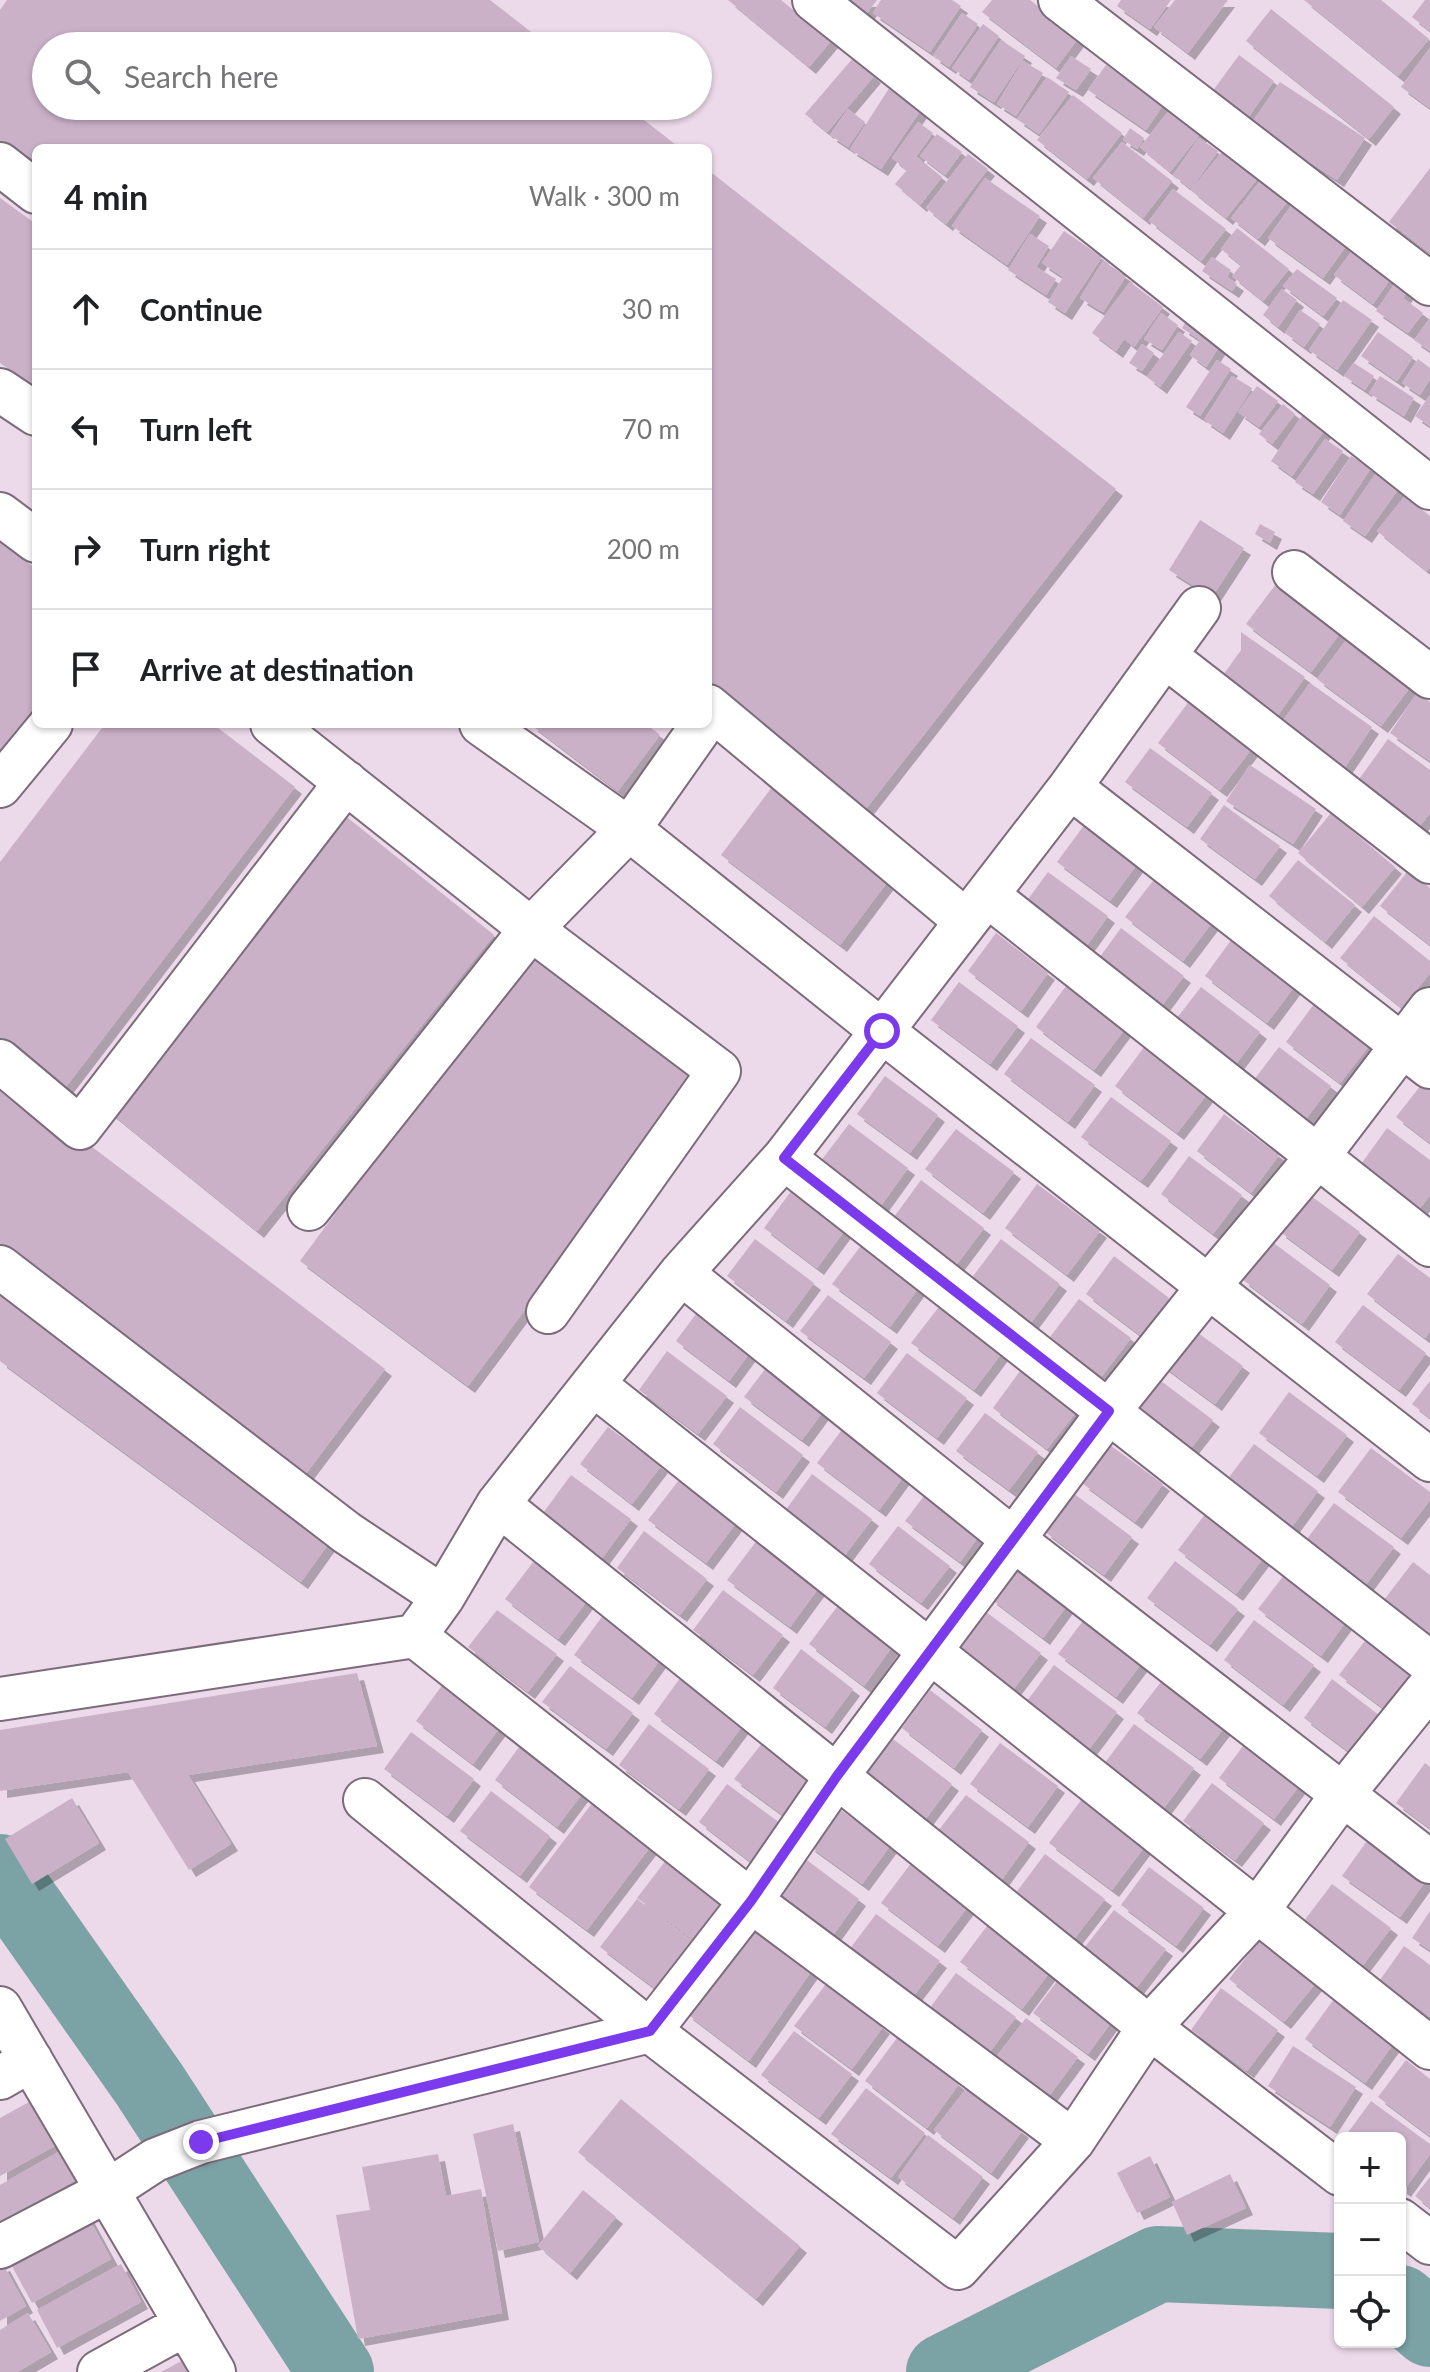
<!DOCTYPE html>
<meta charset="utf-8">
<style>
body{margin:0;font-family:Lato,sans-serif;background:#f6f6f6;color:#202124}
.controls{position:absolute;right:24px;bottom:24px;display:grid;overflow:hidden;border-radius:12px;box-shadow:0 2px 6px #0004}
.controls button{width:72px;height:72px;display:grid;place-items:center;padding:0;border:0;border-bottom:2px solid #e0e0e0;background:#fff;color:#202124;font:40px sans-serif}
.stop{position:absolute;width:24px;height:24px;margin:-18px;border:6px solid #7c3aed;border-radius:50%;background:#fff}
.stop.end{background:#7c3aed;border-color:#fff;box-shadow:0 2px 8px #0008}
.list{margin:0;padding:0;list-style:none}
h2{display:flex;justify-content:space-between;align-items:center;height:104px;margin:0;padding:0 32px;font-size:34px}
h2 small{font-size:26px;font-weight:400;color:#757577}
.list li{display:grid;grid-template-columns:52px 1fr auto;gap:24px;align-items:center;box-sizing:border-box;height:120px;padding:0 32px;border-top:2px solid #e0e0e0}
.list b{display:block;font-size:30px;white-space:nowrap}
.list em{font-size:26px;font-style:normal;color:#757577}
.icon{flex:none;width:44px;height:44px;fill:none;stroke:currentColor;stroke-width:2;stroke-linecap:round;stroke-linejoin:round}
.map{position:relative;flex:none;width:1430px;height:2372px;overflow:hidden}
.search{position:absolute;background:#fff;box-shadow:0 2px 6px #0004;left:32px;top:32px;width:680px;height:88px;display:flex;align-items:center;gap:20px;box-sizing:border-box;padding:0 28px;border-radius:44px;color:#757577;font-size:30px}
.panel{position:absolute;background:#fff;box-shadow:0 2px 6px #0004;left:32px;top:144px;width:680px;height:584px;border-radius:12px}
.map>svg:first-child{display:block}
</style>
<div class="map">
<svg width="1430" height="2372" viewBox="0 0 1430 2372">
<defs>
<filter id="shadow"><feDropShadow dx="7" dy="7" stdDeviation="0" flood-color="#0004"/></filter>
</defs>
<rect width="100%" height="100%" fill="#ecd9ea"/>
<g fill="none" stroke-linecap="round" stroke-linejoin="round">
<!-- river -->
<path stroke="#7ba2a5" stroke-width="76" d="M0,1872L149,2084L336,2372
M1400,2303L1430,2329
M944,2372L1158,2264L1340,2271"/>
</g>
<!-- building -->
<path fill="#cab1c8" filter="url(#shadow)" d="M7,0H490L549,46H46V106H626L680,148H36V170L0,142V10Z
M728,0H781L831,41L809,67Z
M849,0H877L867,13Z
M881,0H952L961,6L930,52L873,13Z
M992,0H1030L1079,37L1056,68L982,12Z
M1121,0H1171L1150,29L1117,6Z
M1175,0H1228L1188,53L1154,27Z
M1304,0H1381L1429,39L1398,76Z
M1425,0H1430V31L1412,17Z
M1271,9L1394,107L1369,139L1246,41Z
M962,13L978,24L949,67L933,56Z
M983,24L999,36L969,80L952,68Z
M1001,40L1025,56L994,102L970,87Z
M1430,48V108L1401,87Z
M1239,55L1274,81L1247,119L1212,92Z
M1071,56L1091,69L1076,90L1056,78Z
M853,58L874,76L827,132L805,114Z
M1023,61L1043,73L1016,116L997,104Z
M1106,65L1163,105L1146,130L1088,90Z
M1047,77L1069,92L1039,134L1017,119Z
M1280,82L1365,138L1337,180L1251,124Z
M890,87L922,108L881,169L850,149Z
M1073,95L1122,133L1087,179L1037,140Z
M1176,102L1206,127L1170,172L1140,147Z
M848,109L865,122L848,147L830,135Z
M918,122L933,133L910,165L917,157L942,177L920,205L895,184L907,170L892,158Z
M1130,128L1144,138L1137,149L1123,140Z
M937,134L962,152L945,175L920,156Z
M1199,138L1218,151L1191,189L1173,175Z
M1122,142L1172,181L1143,218L1093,178Z
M1230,142L1265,169L1226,218L1191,190Z
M968,154L988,169L946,224L926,208Z
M1430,168V253L1389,222Z
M708,170L1116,489L861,815L708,695Z
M1264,176L1291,197L1258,239L1231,218Z
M985,178L1040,216L1007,265L952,226Z
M1173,189L1226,229L1201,261L1149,221Z
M0,198L36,224V388L0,363Z
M1296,199L1351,239L1323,278L1268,238Z
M1237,228L1289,269L1263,301L1232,276L1241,265L1221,249Z
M1064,231L1102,257L1065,313L1048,302L1063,277L1042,263Z
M1030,234L1049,246L1036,267L1056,279L1046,295L1008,270Z
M1355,247L1393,275L1373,304L1334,275Z
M1212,257L1231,270L1227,277L1237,284L1232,291L1202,271Z
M1103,261L1126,276L1103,312L1080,298Z
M1297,269L1337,298L1323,316L1283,286Z
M1398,279L1410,287L1403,298L1423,313L1408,333L1376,311Z
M1130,282L1163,307L1134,347L1124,339L1116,351L1092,333Z
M1282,289L1297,300L1278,327L1263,315Z
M1343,300L1372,320L1337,370L1309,350Z
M1300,310L1320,324L1304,347L1285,333Z
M1161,313L1178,325L1162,350L1144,339Z
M1188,318L1222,342L1206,367L1190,355L1200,340L1182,328Z
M1430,318V351L1414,340Z
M1179,332L1192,341L1160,387L1147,377Z
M1378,332L1413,357L1397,381L1361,356Z
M1142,344L1154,353L1142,371L1129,363Z
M1418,359L1430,368V379L1420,395L1402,383Z
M1217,360L1231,369L1200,416L1186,407Z
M1354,363L1374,376L1365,390L1344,376Z
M1232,376L1252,388L1223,433L1204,420Z
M1380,376L1414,398L1404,416L1369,393Z
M1257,386L1278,401L1259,427L1238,412Z
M1430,395V426L1415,416Z
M1283,404L1295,414L1272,444L1259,434Z
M1304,413L1326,428L1292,476L1271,461Z
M1325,439L1343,451L1313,494L1295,482Z
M1351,456L1371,468L1340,515L1321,502Z
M1377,472L1399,488L1365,536L1343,521Z
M1405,496L1430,516V568L1427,571L1377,531Z
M1200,520L1244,548L1212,597L1169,570Z
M1260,524L1275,532L1270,543L1255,534Z
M0,541L36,569V724L0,771Z
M1276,584L1341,632L1311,672L1246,624Z
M1241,632L1305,677L1276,718L1221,678L1241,650Z
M1347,639L1411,686L1381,726L1317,679Z
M1310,683L1372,727L1343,770L1280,725Z
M1417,693L1430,702V761L1390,733Z
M1190,700L1253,747L1220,790L1158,743Z
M105,724H213L295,787L65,1088L0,1039V862Z
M530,724H646L660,735L618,791Z
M1388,739L1430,770V813L1419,827L1357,782Z
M1150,748L1212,793L1187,827L1125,782Z
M1250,765L1316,809L1293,844L1226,801Z
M772,787L891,877L840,945L721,855Z
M1224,805L1280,846L1255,879L1200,839Z
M1331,813L1395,867L1362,907L1298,853Z
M343,814L494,935L257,1231L106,1109Z
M1085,824L1138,863L1110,901L1057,862Z
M1298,860L1355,905L1325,942L1269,896Z
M1408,871L1430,888V945L1380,906Z
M1048,872L1108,916L1080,955L1020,910Z
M1156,877L1214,920L1183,961L1125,917Z
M1374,916L1430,961V973L1402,1008L1340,958Z
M1121,928L1184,976L1157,1012L1094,965Z
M1237,932L1300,979L1267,1023L1205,976Z
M996,933L1048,973L1021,1011L968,971Z
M527,954L696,1080L468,1386L300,1261Z
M959,982L1018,1026L990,1064L931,1020Z
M1066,986L1124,1030L1094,1070L1036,1027Z
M1201,987L1260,1032L1230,1072L1170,1027Z
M1314,1004L1369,1046L1340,1083L1286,1042Z
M1031,1038L1095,1085L1068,1122L1004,1074Z
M1148,1042L1211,1089L1177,1133L1115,1086Z
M1279,1047L1331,1086L1302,1124L1250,1085Z
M885,1076L938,1115L910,1153L857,1114Z
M0,1077L385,1369L301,1480L0,1252Z
M1425,1080L1430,1084V1143L1396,1117Z
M1111,1097L1171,1141L1141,1181L1081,1137Z
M1224,1114L1279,1155L1251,1193L1197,1151Z
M849,1124L908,1168L880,1207L820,1162Z
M1387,1128L1430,1160V1195L1418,1211L1359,1167Z
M956,1129L1014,1172L983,1213L925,1169Z
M1189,1156L1242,1195L1213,1234L1161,1194Z
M921,1180L984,1228L957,1264L894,1217Z
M1037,1184L1100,1231L1067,1275L1005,1228Z
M792,1190L845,1230L817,1268L764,1228Z
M1307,1193L1360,1232L1332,1270L1279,1231Z
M755,1239L814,1283L786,1321L727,1276Z
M1001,1239L1060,1284L1030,1324L971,1279Z
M1271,1241L1330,1285L1302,1324L1242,1279Z
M863,1243L920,1286L890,1327L832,1284Z
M1398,1254L1430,1278V1331L1425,1338L1367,1294Z
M1114,1256L1169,1298L1140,1335L1086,1294Z
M0,1286L336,1533L301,1582L0,1361Z
M828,1295L891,1342L864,1378L800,1331Z
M945,1299L1007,1346L974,1390L911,1343Z
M1079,1299L1131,1338L1102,1376L1050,1337Z
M704,1303L757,1343L729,1381L676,1341Z
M1363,1305L1426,1353L1399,1390L1335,1342Z
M1190,1327L1243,1366L1215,1404L1162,1365Z
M667,1351L727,1396L698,1434L639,1390Z
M907,1353L967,1398L937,1438L877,1393Z
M775,1356L832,1399L802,1440L744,1397Z
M1020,1371L1076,1412L1047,1449L993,1408Z
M1153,1375L1213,1420L1184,1457L1125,1413Z
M1430,1381V1418L1412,1404Z
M1289,1392L1347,1435L1317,1476L1259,1433Z
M740,1407L803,1455L776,1492L713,1444Z
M985,1413L1038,1452L1009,1490L956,1451Z
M850,1419L912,1465L879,1510L817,1463Z
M608,1427L661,1466L632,1504L580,1464Z
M1254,1444L1318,1491L1291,1528L1227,1480Z
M1110,1445L1163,1484L1135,1522L1082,1483Z
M1371,1448L1430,1492V1500L1401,1538L1338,1492Z
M812,1474L872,1519L842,1559L782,1515Z
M571,1475L631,1519L602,1558L543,1513Z
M679,1480L736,1523L706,1563L648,1520Z
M933,1484L987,1525L960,1562L905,1521Z
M1073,1493L1132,1537L1104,1575L1044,1531Z
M1334,1503L1394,1547L1364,1587L1304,1543Z
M1209,1509L1267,1553L1236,1594L1178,1550Z
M898,1526L950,1566L921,1603L869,1564Z
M644,1531L707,1579L680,1615L617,1568Z
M761,1535L823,1582L790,1627L727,1580Z
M1018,1560L1071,1600L1043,1638L990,1598Z
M534,1561L587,1601L558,1639L505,1599Z
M1175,1561L1238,1609L1210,1645L1147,1598Z
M1413,1562L1430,1575V1635L1384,1600Z
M1291,1566L1353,1612L1321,1656L1258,1609Z
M723,1590L783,1635L753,1675L693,1630Z
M837,1607L891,1648L864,1686L809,1644Z
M982,1609L1041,1653L1012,1691L953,1646Z
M497,1610L557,1654L528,1692L468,1647Z
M1089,1613L1147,1656L1116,1697L1058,1654Z
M604,1614L662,1657L632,1698L574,1655Z
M1254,1620L1314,1665L1283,1705L1224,1660Z
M1367,1638L1422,1678L1394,1716L1339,1675Z
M801,1649L853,1689L825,1727L773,1688Z
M1054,1665L1117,1712L1090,1748L1027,1701Z
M570,1666L633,1713L606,1749L542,1702Z
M1171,1669L1233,1716L1200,1759L1137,1713Z
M686,1670L749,1717L716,1761L654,1714Z
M357,1673L377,1746L188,1775L231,1844L189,1870L128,1772L0,1791V1730Z
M1332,1679L1384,1719L1356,1757L1304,1718Z
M446,1680L503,1723L473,1764L416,1721Z
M930,1690L982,1730L954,1768L902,1728Z
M649,1724L709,1769L679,1809L619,1765Z
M1134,1724L1194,1768L1163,1809L1104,1764Z
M411,1732L474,1779L447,1816L384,1769Z
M527,1736L590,1783L557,1827L495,1780Z
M893,1739L952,1784L924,1821L864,1777Z
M1247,1741L1302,1782L1274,1819L1219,1778Z
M763,1742L817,1783L790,1820L734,1779Z
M1000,1743L1058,1786L1028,1827L970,1784Z
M1425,1763L1430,1767V1828L1396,1803Z
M1212,1783L1264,1823L1235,1860L1183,1821Z
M727,1784L780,1823L751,1862L699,1822Z
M491,1791L550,1836L520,1876L460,1831Z
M599,1794L657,1838L587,1930L529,1887Z
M966,1795L1029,1842L1002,1879L938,1831Z
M72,1798L99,1843L32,1884L5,1839Z
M1082,1799L1145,1846L1112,1890L1049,1843Z
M837,1807L890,1846L862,1884L808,1845Z
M1369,1838L1427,1879L1400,1917L1342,1876Z
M1045,1854L1105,1899L1074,1939L1015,1894Z
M670,1855L737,1905L704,1948L637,1898Z
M800,1855L859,1899L831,1938L771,1893Z
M912,1862L969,1905L938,1946L881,1903Z
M1149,1867L1204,1908L1176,1946L1121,1905Z
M1332,1884L1391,1928L1363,1965L1304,1921Z
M637,1899L704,1950L668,1998L600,1947Z
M1114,1910L1166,1949L1137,1987L1085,1947Z
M1430,1911V1950L1412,1938Z
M876,1914L940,1961L912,1998L849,1950Z
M993,1918L1055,1965L1022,2009L960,1962Z
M752,1925L812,1970L749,2061L686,2013Z
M1260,1940L1315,1984L1284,2022L1229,1979Z
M1404,1946L1430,1965V2017L1380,1980Z
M956,1973L1016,2017L986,2057L926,2013Z
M1061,1976L1115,2017L1088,2054L1033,2013Z
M826,1984L883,2027L852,2069L794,2026Z
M1221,1988L1278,2030L1247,2071L1191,2030Z
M1334,1999L1394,2043L1365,2083L1305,2039Z
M1026,2018L1078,2057L1049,2096L997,2056Z
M794,2031L852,2074L819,2118L761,2075Z
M897,2038L959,2084L927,2128L865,2081Z
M1293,2046L1356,2087L1330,2127L1268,2086Z
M1406,2060L1430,2079V2136L1378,2097Z
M866,2088L925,2133L891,2178L831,2134Z
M966,2089L1022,2131L991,2173L934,2130Z
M38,2097L62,2142L0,2176V2118Z
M621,2099L800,2246L756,2299L578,2152Z
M1371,2101L1430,2144V2154L1404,2190L1400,2187V2138H1344Z
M513,2124L539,2242L498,2251L473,2134Z
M928,2135L983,2177L953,2218L898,2177Z
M69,2146L89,2182L4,2230L0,2223V2185Z
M438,2154L446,2196L481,2189L502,2313L358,2339L336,2215L370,2210L362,2167Z
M1150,2156L1170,2197L1137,2213L1117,2173Z
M1230,2174L1246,2208L1187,2235L1172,2202Z
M1430,2177V2208L1415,2196Z
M583,2190L616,2217L570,2273L538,2246Z
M87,2215L111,2259L32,2303L8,2259Z
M3,2264L26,2306L0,2321V2265Z
M121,2264L141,2302L57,2348L37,2310Z
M28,2313L51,2352L17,2372H0V2330Z
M189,2357L197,2372H161Z"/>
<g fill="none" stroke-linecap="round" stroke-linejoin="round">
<!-- minor casing -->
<g stroke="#7c6c7b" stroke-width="46">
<path id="minor" d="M814,0L1430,488
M1060,0L1430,284
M0,164L36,192
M0,390L36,414
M0,514L36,541
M1294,572L1430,677
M1165,656L1430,862
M708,706L966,921
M272,724L531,929L719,1071L548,1312
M481,724L629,829L882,1031L1430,1460
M0,786L51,724
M1070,787L1430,1067
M987,895L1430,1245
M0,1061L80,1128L346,782
M784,1158L1430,1663
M309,1209L531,929L629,829L703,724
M0,1267L347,1533L443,1597
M681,1273L1014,1540L1430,1862
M593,1384L1430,2048
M498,1504L1149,2027L1340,2174
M415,1636L751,1901L1073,2141
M0,1699L415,1636L443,1597L498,1504L681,1273L784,1158L1070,787L1199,608
M365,1800L650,2031L958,2268L1073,2141L1149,2027L1258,1910L1342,1795L1430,1686
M0,2008L214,2372
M0,2078L31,2060
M1400,2220L1430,2243
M0,2247L109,2190L155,2160L201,2142L650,2031L751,1901L837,1776L1109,1411L1208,1287L1318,1156L1430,1009
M99,2372L186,2324"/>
</g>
<!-- minor -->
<use href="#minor" stroke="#fff" stroke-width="42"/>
</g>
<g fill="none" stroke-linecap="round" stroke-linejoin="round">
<!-- route -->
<path stroke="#7c3aed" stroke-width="10" d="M201,2142L650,2031L751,1901L837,1776L1109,1411L784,1158L882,1031"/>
</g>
</svg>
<div class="controls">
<button>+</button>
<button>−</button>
<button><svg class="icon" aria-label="locate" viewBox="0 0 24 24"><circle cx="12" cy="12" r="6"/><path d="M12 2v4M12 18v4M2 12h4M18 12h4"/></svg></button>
</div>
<div class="stop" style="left:882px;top:1031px"></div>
<div class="stop end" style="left:201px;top:2142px"></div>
<div class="search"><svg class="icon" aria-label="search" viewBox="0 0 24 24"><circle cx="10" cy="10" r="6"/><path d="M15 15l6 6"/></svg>Search here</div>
<section class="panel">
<h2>4 min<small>Walk · 300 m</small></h2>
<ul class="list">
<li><svg class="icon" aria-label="ahead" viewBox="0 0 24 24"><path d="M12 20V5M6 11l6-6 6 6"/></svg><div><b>Continue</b></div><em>30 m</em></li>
<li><svg class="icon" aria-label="left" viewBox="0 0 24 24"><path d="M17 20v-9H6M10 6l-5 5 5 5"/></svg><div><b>Turn left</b></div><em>70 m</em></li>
<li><svg class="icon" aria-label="right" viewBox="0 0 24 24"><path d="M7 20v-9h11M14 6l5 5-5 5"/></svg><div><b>Turn right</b></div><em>200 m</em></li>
<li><svg class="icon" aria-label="arrive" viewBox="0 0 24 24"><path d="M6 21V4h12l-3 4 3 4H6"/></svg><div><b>Arrive at destination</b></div></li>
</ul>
</section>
</div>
